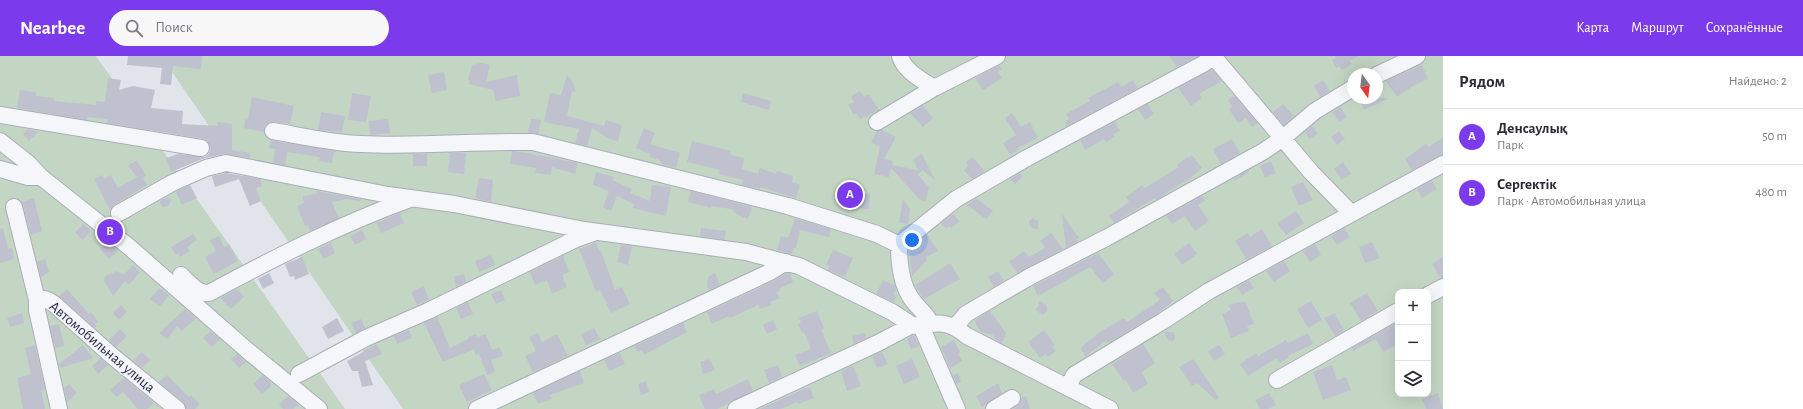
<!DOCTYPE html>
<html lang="ru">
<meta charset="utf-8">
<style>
body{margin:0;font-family:"Alegreya Sans",sans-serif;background:#f7f7f7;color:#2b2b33}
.controls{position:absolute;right:12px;bottom:12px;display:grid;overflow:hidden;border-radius:8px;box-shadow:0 4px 16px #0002}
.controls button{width:36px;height:36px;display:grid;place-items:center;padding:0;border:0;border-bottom:1px solid #e1e1e2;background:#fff;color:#2b2b33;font:20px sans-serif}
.compass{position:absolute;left:1347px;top:12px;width:36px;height:36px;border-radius:50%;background:#fff;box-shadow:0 4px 16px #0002;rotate:166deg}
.you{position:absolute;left:912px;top:184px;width:14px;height:14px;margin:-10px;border:3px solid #fff;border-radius:50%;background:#1a73e8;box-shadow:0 0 0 6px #1a73e833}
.badge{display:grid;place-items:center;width:26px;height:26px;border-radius:50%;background:#7c3aed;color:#fff;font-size:13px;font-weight:700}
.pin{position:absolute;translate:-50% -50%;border:2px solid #fff;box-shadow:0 1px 4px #0006}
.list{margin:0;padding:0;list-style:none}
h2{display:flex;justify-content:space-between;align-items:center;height:52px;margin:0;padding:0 16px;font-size:17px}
h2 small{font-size:13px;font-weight:400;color:#7c7c81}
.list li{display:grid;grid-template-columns:26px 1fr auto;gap:12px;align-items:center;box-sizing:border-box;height:56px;padding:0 16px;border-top:1px solid #e1e1e2}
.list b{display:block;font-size:15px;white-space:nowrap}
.list p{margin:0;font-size:13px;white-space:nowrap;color:#7c7c81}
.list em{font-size:13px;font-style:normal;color:#7c7c81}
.icon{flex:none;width:22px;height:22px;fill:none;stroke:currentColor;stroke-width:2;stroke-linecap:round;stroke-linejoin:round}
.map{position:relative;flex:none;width:1443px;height:353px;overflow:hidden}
header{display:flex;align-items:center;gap:24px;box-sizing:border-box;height:56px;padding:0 20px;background:#7c3aed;color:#fff}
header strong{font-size:19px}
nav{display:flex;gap:22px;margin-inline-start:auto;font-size:14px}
.search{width:280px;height:36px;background:#f7f7f7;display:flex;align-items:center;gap:10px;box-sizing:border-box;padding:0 14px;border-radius:22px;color:#7c7c81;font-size:15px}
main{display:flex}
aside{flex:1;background:#fff}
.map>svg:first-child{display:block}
</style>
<header>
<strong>Nearbee</strong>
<div class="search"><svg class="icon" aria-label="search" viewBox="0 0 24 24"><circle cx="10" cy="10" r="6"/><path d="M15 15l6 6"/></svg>Поиск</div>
<nav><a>Карта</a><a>Маршрут</a><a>Сохранённые</a></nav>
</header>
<main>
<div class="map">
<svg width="1443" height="353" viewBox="0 0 1443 353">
<rect width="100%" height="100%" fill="#e2e4eb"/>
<!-- green -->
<path fill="#c3d6c3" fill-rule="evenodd" d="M0,0H96L345,353H0Z
M161,0H1443V353H403ZM1353,18H1377V42H1353ZM1398,236H1428V338H1398Z"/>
<!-- building -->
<path fill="#bfc1cf" d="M128,0H202L201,13L173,10L171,29L160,28L162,12L127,9Z
M1169,0H1198L1177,11Z
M1335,0H1358L1350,5L1352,8L1342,14L1340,10L1336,12L1332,4L1336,2Z
M481,7L490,9L486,26L517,19L520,40L496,45L493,34L469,28L470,25L468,24L472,9Z
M999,9L1002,13L997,16L1002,22L983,34L975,22Z
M1422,9L1428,23L1413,30L1397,41L1386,25Z
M1212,13L1222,25L1199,38L1202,42L1191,50L1178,32Z
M444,16L447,34L432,37L428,19Z
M567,19L573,26L576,36L572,35L567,60L604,70L606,64L622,69L618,85L609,83L592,72L587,90L575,87L579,73L544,66L550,37L561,39Z
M108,22L121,24L119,34L133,30L155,34L151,52L183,55L182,68L218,70V66L232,68V94L250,97V102L224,98L202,103L171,116L166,102L178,98L205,101L209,98L210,93L207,85L203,83L107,67L108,63L87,61V64L17,52L20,34L36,36V40L54,42V45L96,49V45L105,46Z
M1133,24L1138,32L1067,70L1065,67L1069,62L1066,58L1090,45L1088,42L1118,26L1121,31Z
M1323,24L1330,35L1320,41L1314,30Z
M860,35L864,41L869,38L879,54L860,63L856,57L854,59L848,49L854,46L851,40Z
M352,37L371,40L366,66L348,64Z
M743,37L771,45L769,54L741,46Z
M1235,40L1258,67L1252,71L1246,62L1238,67L1229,53L1232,51L1228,44Z
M252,41L294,50L290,68L270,66L266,69L264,76L244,72L245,63L248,64Z
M1359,42H1389L1364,54Z
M1148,48L1154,58L1145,64L1138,53Z
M1283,48L1294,60L1284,69L1273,56Z
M923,50L933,62L923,71L910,57Z
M1340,51L1347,61L1339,66L1332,56Z
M321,56L345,60L342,76L318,74Z
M1012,57L1021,71L1030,66L1038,82L1018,92L1019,93L1010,99L1003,87L1016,79L1005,62Z
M388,63L390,77L370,79L369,65Z
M531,63L541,64L538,78L528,76Z
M1115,66L1120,75L1113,78L1115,81L1106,86L1104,83L1085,94L1080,84Z
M1312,70L1318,77L1310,83L1305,76Z
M644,72L655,77L650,88L680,97L676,112L662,108V107L660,106V104L650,101V98L636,92Z
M28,73L38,76L29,85L23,78Z
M882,74L896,81L884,103L893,105L892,109L918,114L913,103L922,98L935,124L922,114L918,119L929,131L925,146L919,143L891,112L889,121L874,118L880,91L871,86L877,75Z
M1339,75L1345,83L1337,89L1331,81Z
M1443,82V98L1412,114L1405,103L1426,88L1428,91Z
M1232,83L1240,97L1221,108L1213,93Z
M271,84L336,95V96H334L332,107L319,105L320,101L287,96L285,109L273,107L275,93L269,92Z
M692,85L731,95L730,99L744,102L742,113L758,118L760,112L776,118L777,115L793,120L792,126L800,129L796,142L760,131V133L742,129L743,124L719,118L720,114L687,106Z
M512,95L526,97L578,107L575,118L552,111L551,119L535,117L536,112L510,108Z
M450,97H466L464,118L448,116Z
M413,98H427V110H413Z
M1192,99L1202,112L1189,123L1164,138L1165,139L1156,144L1155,142L1114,167L1109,160L1129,146L1126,141L1142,129L1145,132L1179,111L1177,109L1187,101L1188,102Z
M972,101L985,115L972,123L964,114L968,110L966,106Z
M137,104L146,120L143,122L147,129L114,149L110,154L94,123L102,119L104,123L111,119L118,132L137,121L128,110Z
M1271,105L1276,117L1265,122L1260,110Z
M1343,106L1351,118L1342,124L1334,113Z
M1248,114L1249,116L1234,125L1233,123Z
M596,116L614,121L612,124L632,133L630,137L650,145L652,129L671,131L666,160L633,152L634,148L617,140L611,155L603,151L609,135L593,129Z
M226,117L260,123L262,130L256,132L261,145L250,150L239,123L215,131L212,120Z
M1020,117L1023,120L1015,128L1010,123Z
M479,122L493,124L491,146L475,142Z
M1432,125L1437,133L1422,142L1417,133Z
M1303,126L1313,144L1299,150L1291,131Z
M190,129L197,142L182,149L176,136Z
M316,135L361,143V145L347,143L332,146L339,162L310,175L308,169L305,170L297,150L304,147L303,140L317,138Z
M691,135L752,151L751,155L748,163L738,159L731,153L711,150V152L688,146Z
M860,137L870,138L869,153L858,152Z
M1202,140L1205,145L1198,149L1209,165L1195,175L1185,160L1172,168L1166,160Z
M34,142L42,175L31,179L22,146Z
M166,142L172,143L168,150L164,151L161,150L160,145Z
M976,142L993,155L986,163L967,149Z
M903,143L910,153L908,168L899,167Z
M1296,155L1304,167L1286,179L1277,167Z
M400,157L404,167L381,177L377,167Z
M953,158L960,165L951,172L949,170L946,172L941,167Z
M1062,158L1079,182L1076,183L1078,186L1066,192Z
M795,162L831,173L829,181L800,174L796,192H794L792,198L777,194L781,180L788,182Z
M1033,162L1038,165V173L1032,172L1029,168V165Z
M84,168L91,176L82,184L75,176Z
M3,172L8,193L12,192L14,203L0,207V173Z
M701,172L726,175L725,184L700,180Z
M1344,172L1350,181L1337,189L1331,180Z
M1262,173L1272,190L1247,204L1235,185L1248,177L1250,181Z
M362,174L366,183L355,189L350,180Z
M1051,177L1063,193L1018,217L1009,206L1024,195L1029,201L1045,192L1040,185Z
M193,178L197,184L187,191L190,195L180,201L178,197L176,199L171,191Z
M927,178L938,195L926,201L927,204L912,220L909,193Z
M219,180L224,191L229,188L238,205L214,218L205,201L216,195L210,184Z
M108,186L118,195L109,203L100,193Z
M1372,186L1380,202L1365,207L1359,191Z
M331,187L335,197L323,203L318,193Z
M596,187L599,195H601L615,234L622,231L630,248L611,257L600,234L596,236L579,193Z
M1189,187L1197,198L1182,209L1174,198Z
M1315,188L1321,199L1310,206L1303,195Z
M621,189L632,190L628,209L617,206Z
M833,194L853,202L845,221L828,214L829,210L826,209Z
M1098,197L1114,218L1103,227L1090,211L1038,240L1033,230Z
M491,199L495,209L479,216L475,205Z
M563,200L569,216L562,219L567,231L552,238L547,224L535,229L530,216Z
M302,201L309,218L295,224L294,220L290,221L285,208Z
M1443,201V222H1440L1432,208Z
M45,203L49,216L41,221L37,206Z
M1284,205L1290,215L1274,226L1266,215Z
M950,207L960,223L924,243L915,229Z
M133,209L140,216L129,229L125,225L113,240L104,225L105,220L117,215L124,219Z
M998,215L1004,225L994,231L988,221Z
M269,217L274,227L263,233L258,223Z
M715,217L720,229L709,234L707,230L708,221Z
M787,217H790L793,226L779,233L780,235L777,236L780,242L770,246L772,249L760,253L758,249L730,262L729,260L712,268L707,256L774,225Z
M464,218L466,226L456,231L454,221Z
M883,224L895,230L896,234L893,238L896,241L894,246L876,238Z
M1249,224L1254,232L1242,239L1237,231Z
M424,230L429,244L417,249L411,236Z
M1163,231L1173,245L1157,258L1108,287L1106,285L1086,300L1080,292L1101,275L1124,262L1127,266L1160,244L1154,237Z
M159,232L169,239L160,250L150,243Z
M67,233L89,258L91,256L98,266L95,268L97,270L95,272L59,240Z
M237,233L244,241L231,253L220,242Z
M501,234L505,244L496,248L491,238Z
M1367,237L1378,255L1361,265L1350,247Z
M1040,245L1046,249L1047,253L1046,256L1042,259L1036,254Z
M1245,245L1254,268L1247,270L1249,275L1231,282L1222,258L1231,254L1228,249Z
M1311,245L1322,264L1308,272L1297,253Z
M468,246L473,258L461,263L456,252Z
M121,249L127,256L119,264L113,257Z
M185,253L196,262L182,275L177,270L167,283L159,277Z
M817,255L824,272L821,274L831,297L800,310L795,299L811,293L804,276L802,277L798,268L801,267L799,262Z
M990,255L1006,277L1002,287L997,285L993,279L981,276L975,267V264Z
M22,257L24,267L10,271L7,262Z
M1335,257L1344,275L1335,280L1324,262Z
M437,261L450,292L468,283V281L476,278L477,281L486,278L492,294L500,291L503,300L491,304L495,316L487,319L479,298L476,299L474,293L443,306L424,267Z
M337,262L344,275L328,283L322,271Z
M361,263L365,272L356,277L351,267Z
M773,264L777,273L767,278L763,269Z
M1398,266V288L1383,296L1376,283L1353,295L1352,292Z
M683,267L687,276L644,299L642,294L637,296L635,290Z
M59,268L64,290L55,292L50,270Z
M594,272L600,283L586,289L581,278Z
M120,273L127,280L116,291L109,284Z
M409,274L412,282L397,288L394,280Z
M1044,274L1055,289L1052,291L1056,295L1048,301L1046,298L1040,302L1028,286Z
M210,275L220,283L212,291L203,282Z
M1164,276H1173L1175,280V283L1172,285L1168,284Z
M538,277L542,286L557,278L568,300L533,316L525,300L536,295L529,281Z
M865,277L866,282L854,288L852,280Z
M1308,277L1313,288L1288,300L1289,302L1280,307L1277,302L1248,320L1240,308L1256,297L1258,300L1286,284L1288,287Z
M914,279L919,290L911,293L907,283Z
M954,284L960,296L958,298L962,305L950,312L941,291Z
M377,288L382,298L365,305L373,329L362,331L358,315H352L347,305Z
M1143,288L1155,307L1142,316L1148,328L1133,337L1126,324L1124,325L1112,308Z
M35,289L45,333L41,334L45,353H23L17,322L31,318L25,292Z
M83,289L93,302L60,312L59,308Z
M1219,289L1225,298L1214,305L1208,295Z
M142,296L150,304L142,312L133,305Z
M882,296L888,308L877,312L873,302L876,298Z
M620,297L625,308L609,315L604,304Z
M237,298L246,306L239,312L231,303Z
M101,302L108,309L98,318L92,310Z
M710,303L715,314L703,318L700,306Z
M912,303L920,321L904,328L896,310Z
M1193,303L1219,342L1216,344L1197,327L1192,330L1179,311Z
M778,309L782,321L769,327L764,314Z
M1332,309L1337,324L1346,321L1351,334L1323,344L1313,316Z
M853,310L861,330L847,335L841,315Z
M580,315L584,327L550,339L552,343L538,348L533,337Z
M958,317L961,326L956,328L953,319Z
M484,318L492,334L467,346L459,329Z
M167,319L189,341L191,339L200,348L195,353H186L183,346L159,326Z
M263,319L271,326V330L262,338L253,328Z
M124,322L154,347L147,353H138L123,336L117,341L110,334Z
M748,323L753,335L717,353H705L699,339L714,333L716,338Z
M646,325L649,336L641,339L638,328Z
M998,327L1002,337L982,351L976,340Z
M69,328L77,337L67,346L64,332Z
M806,332H810L814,342L798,348L797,346L781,353H760Z
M1269,337L1276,349L1268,353H1260L1255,344Z
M1438,337L1443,353H1426L1422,343Z
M288,340L299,349L293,353H283L279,348Z
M1026,340L1030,353H1014L1020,347L1021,342Z"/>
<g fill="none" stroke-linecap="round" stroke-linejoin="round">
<!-- minor casing -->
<g stroke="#aaadb9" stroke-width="18">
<path id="minor" d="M900,0C904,15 922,24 934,32
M1213,0L1311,116L1351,157
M1377,19L1417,0
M0,59L201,92
M877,66L934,32L997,0
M273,75C302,80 332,87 361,88C419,91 476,85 533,86L788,150L877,178L899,189C899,208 901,231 914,246C920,254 927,258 931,268
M0,85L28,107L41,121L128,190L248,295L319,353
M0,113L28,121H41
M14,151L37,244
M119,157L172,127L206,112L226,107L388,139L454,148L584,174L746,196L799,210L892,256L912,269L921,270L957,353
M899,189L956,143L1027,102L1203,8L1214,0
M181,219C188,226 198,239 209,237C274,202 341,168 410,143
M1428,239L1443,231
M921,270C942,265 951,267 967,280L1110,353
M955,271L966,258L1031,220L1106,182L1264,95L1283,82L1315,55L1353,32
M299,318L366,282L428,255L576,183L596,176
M1277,324L1398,255
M1068,331L1074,319L1163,265L1209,235L1443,108
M59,353L37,254V244C43,241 48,244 53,247L111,299L177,353
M477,353L770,216L786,206
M736,353L878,287L912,269
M994,353L1012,342"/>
</g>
<!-- minor -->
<use href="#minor" stroke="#f5f6f9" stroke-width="16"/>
</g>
<g text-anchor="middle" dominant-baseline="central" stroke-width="3" stroke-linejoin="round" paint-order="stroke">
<!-- street labels -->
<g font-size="15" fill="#292d45" stroke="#f2f3f8">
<text transform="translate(102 291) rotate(40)">Автомобильная улица</text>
</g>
</g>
</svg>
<div class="controls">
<button>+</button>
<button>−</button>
<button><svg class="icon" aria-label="layers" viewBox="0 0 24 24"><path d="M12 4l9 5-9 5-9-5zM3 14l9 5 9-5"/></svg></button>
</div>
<svg class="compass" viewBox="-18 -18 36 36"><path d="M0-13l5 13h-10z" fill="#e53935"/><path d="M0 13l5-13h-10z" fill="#7c7c81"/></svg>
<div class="you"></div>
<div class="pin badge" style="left:850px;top:139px">A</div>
<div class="pin badge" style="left:110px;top:176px">B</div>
</div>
<aside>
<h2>Рядом<small>Найдено: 2</small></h2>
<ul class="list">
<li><span class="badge">A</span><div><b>Денсаулық</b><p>Парк</p></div><em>50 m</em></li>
<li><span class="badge">B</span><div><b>Сергектік</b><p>Парк · Автомобильная улица</p></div><em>480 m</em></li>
</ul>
</aside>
</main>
